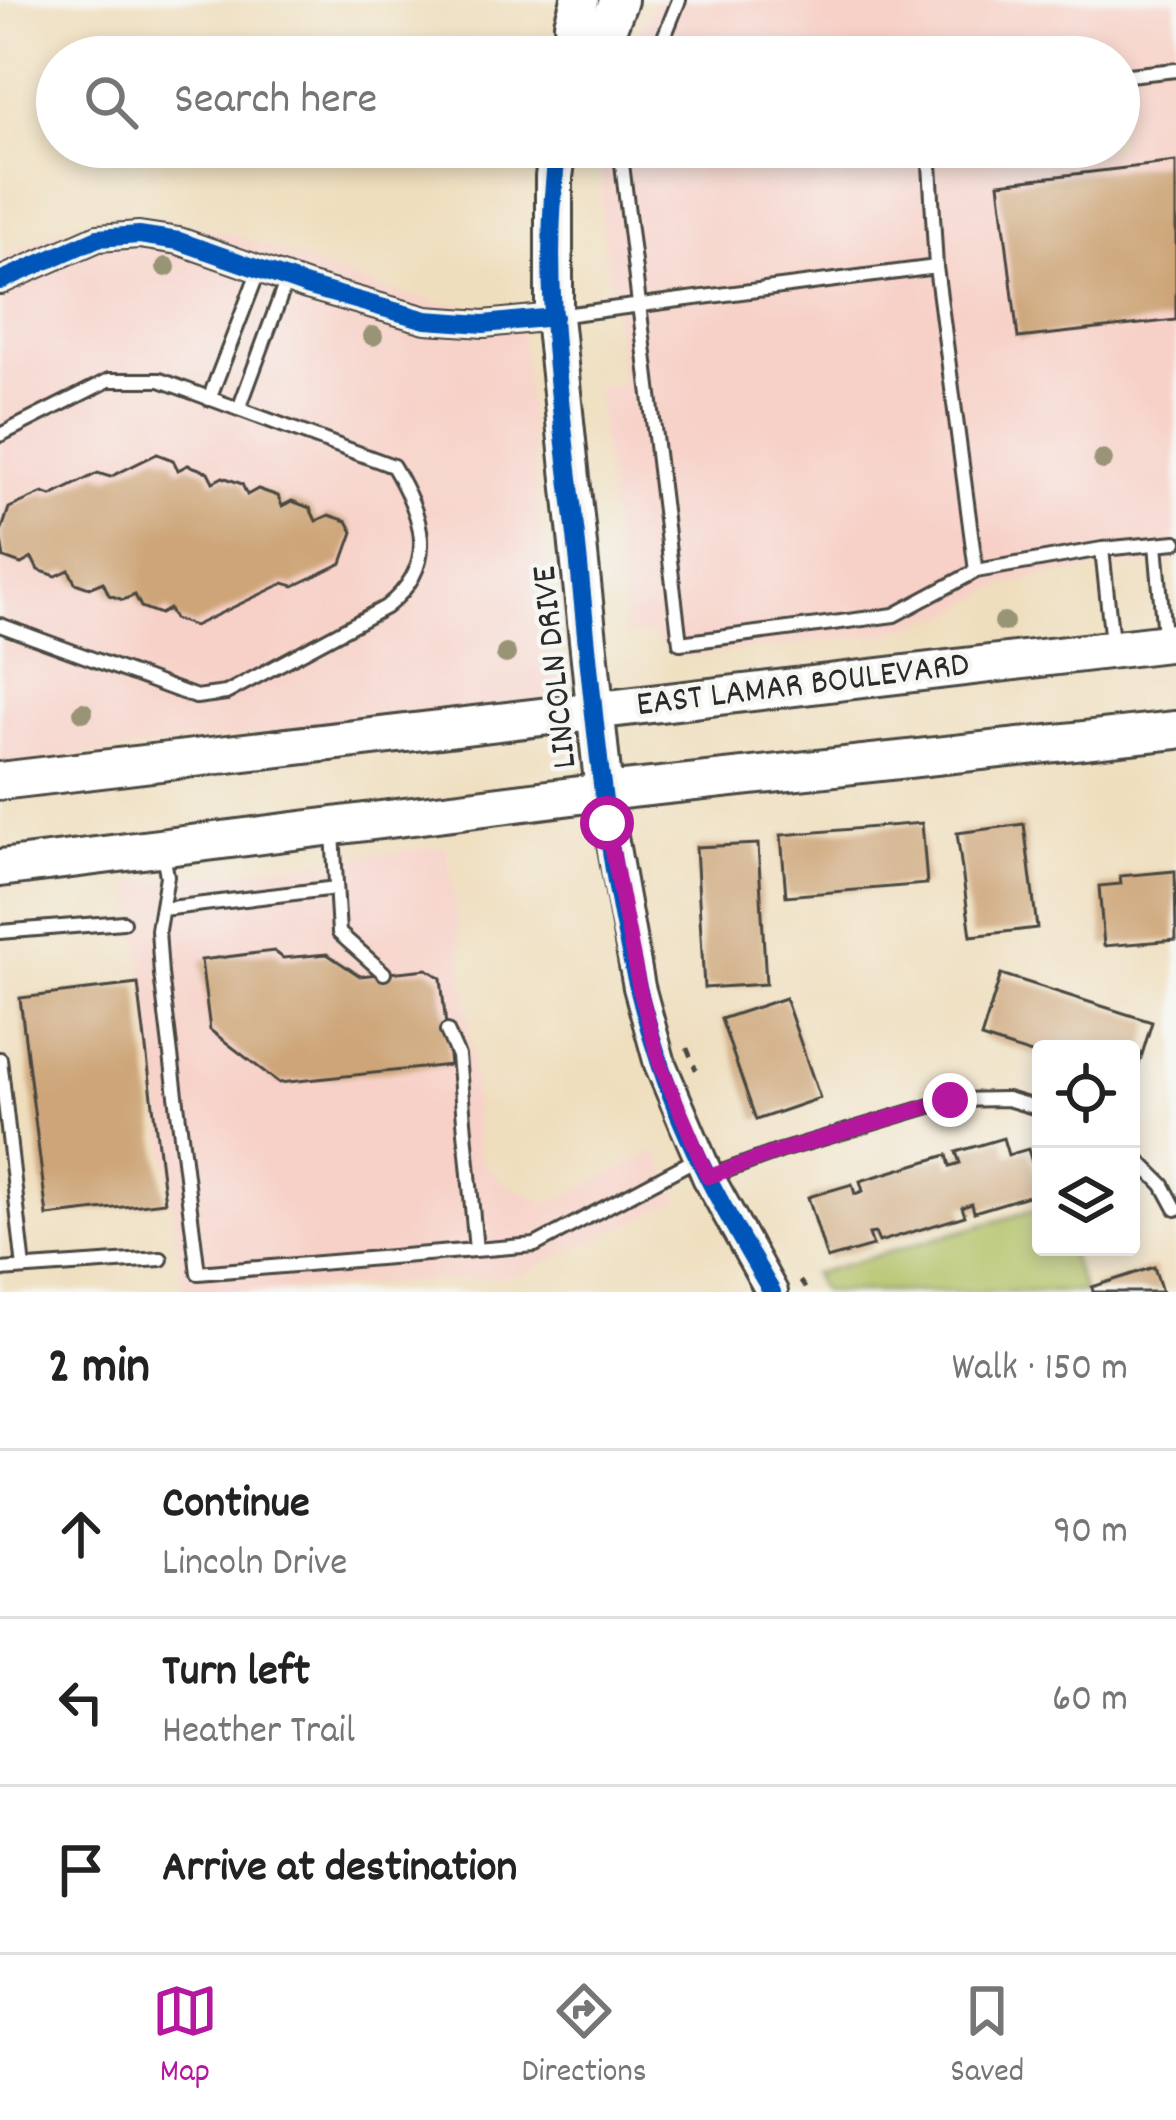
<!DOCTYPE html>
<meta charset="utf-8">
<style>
body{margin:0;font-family:Dekko,sans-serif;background:#f2f2f2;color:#222}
.controls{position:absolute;right:36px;bottom:36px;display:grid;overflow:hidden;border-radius:12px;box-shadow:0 6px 18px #0003}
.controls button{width:108px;height:108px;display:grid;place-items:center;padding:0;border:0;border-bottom:3px solid #e0e0e0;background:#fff;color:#222;font:60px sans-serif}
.stop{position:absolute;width:36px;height:36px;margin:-27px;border:9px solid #b5179e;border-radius:50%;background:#fff}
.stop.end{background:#b5179e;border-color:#fff;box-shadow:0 3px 12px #0008}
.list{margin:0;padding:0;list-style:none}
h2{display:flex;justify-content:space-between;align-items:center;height:156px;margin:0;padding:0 48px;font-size:51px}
h2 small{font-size:39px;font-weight:400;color:#767676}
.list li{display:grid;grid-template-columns:78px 1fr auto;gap:36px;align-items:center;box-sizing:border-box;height:168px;padding:0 48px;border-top:3px solid #e0e0e0}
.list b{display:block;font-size:45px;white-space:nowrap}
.list p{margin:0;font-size:39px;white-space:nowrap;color:#767676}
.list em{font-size:39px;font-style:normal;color:#767676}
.icon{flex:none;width:66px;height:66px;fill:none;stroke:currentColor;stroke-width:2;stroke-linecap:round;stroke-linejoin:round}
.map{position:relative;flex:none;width:1176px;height:1292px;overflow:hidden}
.search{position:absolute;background:#fff;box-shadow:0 6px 18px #0003;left:36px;right:36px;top:36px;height:132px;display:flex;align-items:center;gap:30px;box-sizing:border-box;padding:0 42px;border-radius:66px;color:#767676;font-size:45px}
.sheet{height:660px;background:#fff}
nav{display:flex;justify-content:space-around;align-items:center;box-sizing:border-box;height:168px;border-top:3px solid #e0e0e0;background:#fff;font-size:33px;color:#767676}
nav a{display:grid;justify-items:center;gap:6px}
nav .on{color:#b5179e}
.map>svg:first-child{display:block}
</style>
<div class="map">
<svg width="1176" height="1292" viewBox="0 0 1176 1292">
<rect width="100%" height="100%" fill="#f6f6f2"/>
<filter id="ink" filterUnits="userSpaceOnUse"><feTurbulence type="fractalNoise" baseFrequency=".00833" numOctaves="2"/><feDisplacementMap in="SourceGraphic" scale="24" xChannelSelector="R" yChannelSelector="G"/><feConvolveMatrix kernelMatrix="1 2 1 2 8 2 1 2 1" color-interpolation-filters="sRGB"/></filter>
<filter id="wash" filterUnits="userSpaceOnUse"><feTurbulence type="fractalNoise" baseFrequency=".004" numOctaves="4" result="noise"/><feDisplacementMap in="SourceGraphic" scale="48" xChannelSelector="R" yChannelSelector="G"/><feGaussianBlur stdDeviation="2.7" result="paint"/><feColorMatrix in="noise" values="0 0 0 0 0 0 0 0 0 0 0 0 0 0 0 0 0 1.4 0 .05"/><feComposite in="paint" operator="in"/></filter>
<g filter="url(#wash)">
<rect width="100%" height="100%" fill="#efdebd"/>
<!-- built -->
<path fill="#f7d1c8" d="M654,0H1176V562L1052,575L1013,584L994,589L950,615L880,635L682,657L672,653L654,636L625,633L596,388L619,385L622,378L601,219V147H1119V57H627Z
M126,212L233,234L380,288L436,302L503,309L518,301L557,696L549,702L0,765V258L57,231Z
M447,846L468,1007L479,1158L506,1185L549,1204L655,1151L681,1200L520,1275L266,1292H183L131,883Z"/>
<!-- green -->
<path fill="#b0bf62" stroke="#6e7546" stroke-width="3" d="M1041,1208V1247H1068L1084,1292H822L813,1274Z"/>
<g id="blocks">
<!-- building -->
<path fill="#cda578" d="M1176,162V320L1018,338L999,183Z
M157,454L173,460L178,470L188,465L208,472L213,482L223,477L242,484L247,495L258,489L278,496L282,506L292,501L310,508L316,521L329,515L347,521L353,532L342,563L294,586L284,583L194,626L174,619L169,609L160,614L141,607L135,595L123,600L109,595L103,582L89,588L75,583L69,570L56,576L38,570L32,558L21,564L4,558L0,535L9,508L43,493L51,496L98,473L110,477Z
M922,823L927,884L786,896L781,835Z
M1024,824L1037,928L971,936L957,833Z
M758,844L766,984L704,988L696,847Z
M1175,871L1176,940L1104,946L1099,886L1121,884L1120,876Z
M274,951L283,958L327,954L360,976L427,969L441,978L450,1065L279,1083L210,1030L201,960Z
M1001,974L1152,1022L1132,1087L1131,1049H1041V1057L981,1038Z
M138,984L165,1202L47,1216L20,998Z
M785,998L820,1098L756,1120L721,1019Z
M1003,1138L1008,1155L1028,1149L1041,1192L974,1212L972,1204L962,1207L965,1216L879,1242L875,1233L869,1234L873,1246L827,1259L808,1197L852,1184L855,1194L863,1191L860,1181L947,1155L950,1166L960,1163L956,1152Z
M1154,1267L1162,1292H1093L1092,1287Z"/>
</g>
</g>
<g filter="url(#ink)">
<use href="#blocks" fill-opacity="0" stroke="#484641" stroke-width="3"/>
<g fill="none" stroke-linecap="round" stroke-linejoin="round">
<!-- service casing -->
<g stroke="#484641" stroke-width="18">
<path id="service" d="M656,57L679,0
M1119,76L1176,70
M620,147L680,643L894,615L976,571L936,267L929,147
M556,316L936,267
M209,399L259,270
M239,409L287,279
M0,435L109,380H160L393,466C423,517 440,564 386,607L226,693L196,697L0,625
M1156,544L1164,636
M1102,549L1112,643
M976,571L1102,549L1176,542
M333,833L339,933L384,973
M163,853L167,876L158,930L161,974L198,1273L535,1245L698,1158
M162,909L336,888
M0,932L123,922
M447,1031L458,1056L476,1250
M0,1059L24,1268
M1131,1153L1163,1185L1176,1209
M708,1177L780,1151L950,1100L1007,1099L1041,1109
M0,1270L161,1259"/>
</g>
<!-- minor casing -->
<g stroke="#484641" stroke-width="30">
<path id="minor" d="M0,281L98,238L139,235L179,241L307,286L426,320L484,324L554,317"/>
</g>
<!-- tertiary casing -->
<g stroke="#484641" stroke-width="36">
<path id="tertiary" d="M604,792L639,987L660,1064L708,1177L772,1292"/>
</g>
<!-- secondary casing -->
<g stroke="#484641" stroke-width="42">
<path id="secondary" d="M576,57L573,24L580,0
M586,57L607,30L619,0
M558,147L554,177V317L604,792
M0,781L1176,642
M0,868L604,792L1176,730"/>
</g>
<!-- path -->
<path stroke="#484641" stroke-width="4.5" stroke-dasharray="9 9" stroke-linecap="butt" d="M687,1048L696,1070
M800,1281L808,1292"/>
<!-- service -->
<use href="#service" stroke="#fff" stroke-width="12"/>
<!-- minor -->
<use href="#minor" stroke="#fff" stroke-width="24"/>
<!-- tertiary -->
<use href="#tertiary" stroke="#fff" stroke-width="30"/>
<!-- secondary -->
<use href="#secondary" stroke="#fff" stroke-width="36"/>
<!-- cycleway casing -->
<g stroke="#f6f6f2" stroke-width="26">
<path id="cycleway" d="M558,147C540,275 561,408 576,536C595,712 604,895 660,1064C686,1145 729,1219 772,1292
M0,281L98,238L139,235L179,241L307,286L426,320L484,324L554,317"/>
</g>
<!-- cycleway -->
<use href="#cycleway" stroke="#0057b8" stroke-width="18"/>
</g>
<!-- trees -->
<g fill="#999476">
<circle cx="166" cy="267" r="10"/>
<circle cx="373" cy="336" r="10"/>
<circle cx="1103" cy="460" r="10"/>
<circle cx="1004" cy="622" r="10"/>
<circle cx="506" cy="654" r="10"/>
<circle cx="83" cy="712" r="10"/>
</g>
</g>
<g fill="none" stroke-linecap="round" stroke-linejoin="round" filter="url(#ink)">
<!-- route -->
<path stroke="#b5179e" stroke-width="15" d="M607,823L639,987L660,1064L708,1177L780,1151L950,1100"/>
</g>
<g text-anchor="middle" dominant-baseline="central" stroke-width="9" stroke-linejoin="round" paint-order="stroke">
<!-- street labels -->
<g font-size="36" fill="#2b2b2b" stroke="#f6f6f2">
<text transform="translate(557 667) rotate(-96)">LINCOLN DRIVE</text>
<text transform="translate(803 687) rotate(-7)">EAST LAMAR BOULEVARD</text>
</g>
</g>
</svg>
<div class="controls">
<button><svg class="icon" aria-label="locate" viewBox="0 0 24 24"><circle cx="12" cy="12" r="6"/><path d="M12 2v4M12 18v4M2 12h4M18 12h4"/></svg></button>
<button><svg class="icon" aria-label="layers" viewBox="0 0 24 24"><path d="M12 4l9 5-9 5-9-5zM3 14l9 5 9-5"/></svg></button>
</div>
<div class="stop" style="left:607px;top:823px"></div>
<div class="stop end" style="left:950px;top:1100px"></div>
<div class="search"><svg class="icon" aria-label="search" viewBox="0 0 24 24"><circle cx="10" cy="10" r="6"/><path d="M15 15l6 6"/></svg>Search here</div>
</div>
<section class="sheet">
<h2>2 min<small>Walk · 150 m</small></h2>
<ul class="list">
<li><svg class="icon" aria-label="ahead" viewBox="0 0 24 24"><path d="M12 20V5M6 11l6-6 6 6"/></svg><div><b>Continue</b><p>Lincoln Drive</p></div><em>90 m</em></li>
<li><svg class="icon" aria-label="left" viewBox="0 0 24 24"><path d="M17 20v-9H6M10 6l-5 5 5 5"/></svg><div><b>Turn left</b><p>Heather Trail</p></div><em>60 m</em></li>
<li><svg class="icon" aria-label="arrive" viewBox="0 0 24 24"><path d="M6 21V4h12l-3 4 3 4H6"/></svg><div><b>Arrive at destination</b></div></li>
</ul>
</section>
<nav>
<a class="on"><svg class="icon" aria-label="map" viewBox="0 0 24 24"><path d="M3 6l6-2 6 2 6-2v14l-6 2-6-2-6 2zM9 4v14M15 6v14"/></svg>Map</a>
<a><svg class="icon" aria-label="directions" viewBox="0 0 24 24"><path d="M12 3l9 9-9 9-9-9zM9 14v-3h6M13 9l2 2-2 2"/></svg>Directions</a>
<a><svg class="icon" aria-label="saved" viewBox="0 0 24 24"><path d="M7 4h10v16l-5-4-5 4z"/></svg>Saved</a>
</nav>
